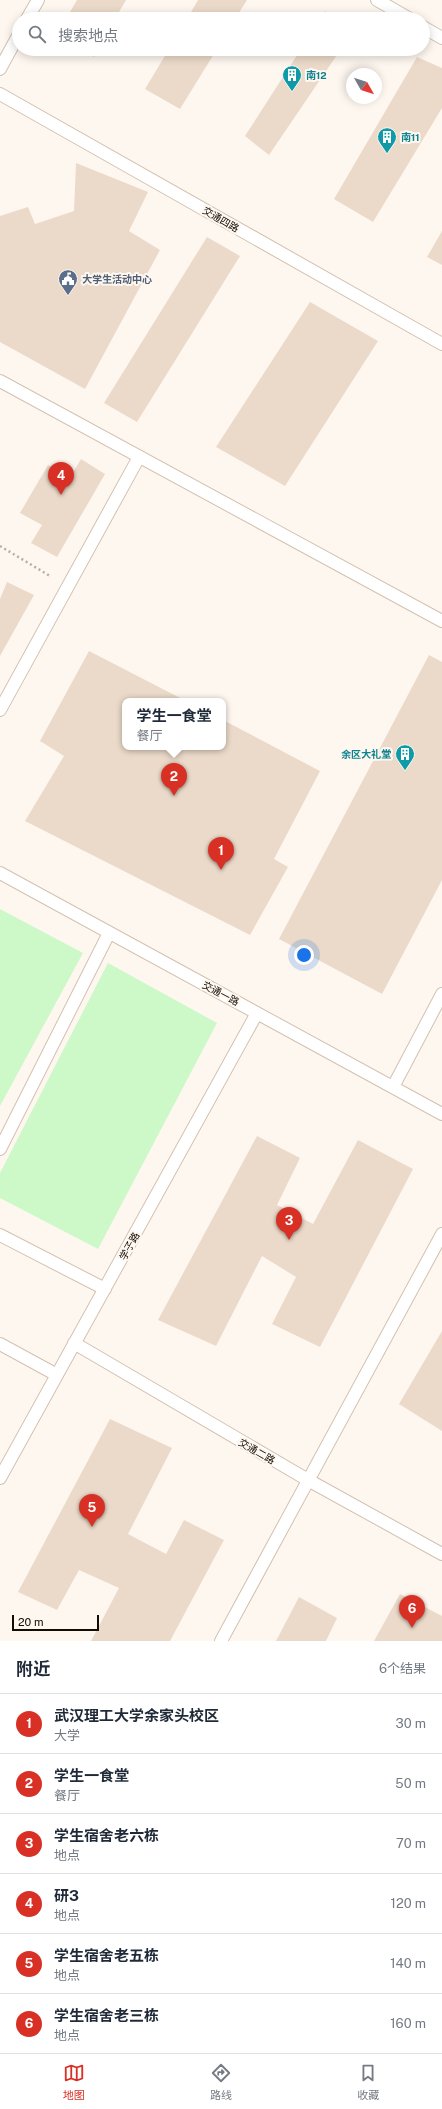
<!DOCTYPE html>
<html lang="zh">
<meta charset="utf-8">
<style>
body{margin:0;font-family:"Public Sans","Noto Sans SC",sans-serif;background:#f6f6f7;color:#1f2937}
.compass{position:absolute;left:346px;top:68px;width:36px;height:36px;border-radius:50%;background:#fff;box-shadow:0 2px 10px #0003;rotate:129deg}
.scale{position:absolute;left:12px;bottom:10px;width:87px;box-sizing:border-box;padding-left:4px;border:2px solid #110c06;border-top:0;font-size:11px;line-height:14px;white-space:nowrap;color:#110c06;-webkit-text-stroke:3px #fef7f0;paint-order:stroke}
.you{position:absolute;left:304px;top:955px;width:14px;height:14px;margin:-10px;border:3px solid #fff;border-radius:50%;background:#1a73e8;box-shadow:0 0 0 6px #1a73e833}
.badge{display:grid;place-items:center;width:26px;height:26px;border-radius:50%;background:#d93025;color:#fff;font-size:13px;font-weight:700}
.pin{position:absolute;translate:-50% -33px;filter:drop-shadow(0 1px 2px #0008)}
.pin::after{content:'';position:absolute;top:21px;width:14px;height:12px;background:inherit;clip-path:polygon(0 0,100% 0,50% 100%)}
.popup{position:absolute;left:122px;top:698px;width:104px;height:52px;box-sizing:border-box;display:grid;place-content:center;border-radius:8px;background:#fff;filter:drop-shadow(0 1px 3px #0005);font-size:13px;white-space:nowrap;color:#747a83}
.popup b{font-size:15px;color:#1f2937}
.popup::after{content:'';position:absolute;left:50%;top:100%;margin-left:-8px;border:8px solid transparent;border-top-color:#fff}
.list{margin:0;padding:0;list-style:none}
h2{display:flex;justify-content:space-between;align-items:center;height:52px;margin:0;padding:0 16px;font-size:17px}
h2 small{font-size:13px;font-weight:400;color:#747a83}
.list li{display:grid;grid-template-columns:26px 1fr auto;gap:12px;align-items:center;box-sizing:border-box;height:60px;padding:0 16px;border-top:1px solid #e0e1e3}
.list b{display:block;font-size:15px;white-space:nowrap}
.list p{margin:0;font-size:13px;white-space:nowrap;color:#747a83}
.list em{font-size:13px;font-style:normal;color:#747a83}
.icon{flex:none;width:22px;height:22px;fill:none;stroke:currentColor;stroke-width:2;stroke-linecap:round;stroke-linejoin:round}
.map{position:relative;flex:none;width:442px;height:1641px;overflow:hidden}
.search{position:absolute;background:#fff;box-shadow:0 2px 10px #0003;left:12px;right:12px;top:12px;height:44px;display:flex;align-items:center;gap:10px;box-sizing:border-box;padding:0 14px;border-radius:22px;color:#747a83;font-size:15px}
.sheet{height:412px;background:#fff}
nav{display:flex;justify-content:space-around;align-items:center;box-sizing:border-box;height:56px;border-top:1px solid #e0e1e3;background:#fff;font-size:11px;color:#747a83}
nav a{display:grid;justify-items:center;gap:2px}
nav .on{color:#d93025}
.map>svg:first-child{display:block}
</style>
<div class="map">
<svg width="442" height="1641" viewBox="0 0 442 1641">
<rect width="100%" height="100%" fill="#fef7f0"/>
<!-- green -->
<path fill="#ccf9c7" d="M0,909L83,953L0,1106Z
M108,963L217,1023L98,1249L0,1198V1173Z"/>
<!-- building -->
<path fill="#ebdac9" d="M77,0H126L115,19H66Z
M198,0H247L235,19H187Z
M325,11L338,19H320Z
M81,49H98L94,57Z
M169,49H217L180,109L145,89Z
M301,49H341L269,155L245,136Z
M417,57L442,68V108L373,222L334,199Z
M76,163L148,192L129,231L160,250L85,389L0,342V216L28,207L35,224L74,211Z
M442,231V265L427,257Z
M207,237L240,256L137,422L104,403Z
M310,302L378,341L285,486L216,447Z
M81,459L105,474L57,557L31,543L42,525L20,513L48,465L70,478Z
M7,582L34,595L0,656V599Z
M89,651L186,701H125V747H223V720L320,771L274,859L288,867L250,935L25,821L64,756L40,741Z
M429,655L442,662V880L382,994L279,939Z
M257,1136L300,1158L277,1205L313,1224L358,1140L413,1169L320,1347L272,1324L296,1277L262,1256L216,1346L158,1320Z
M442,1331V1431L399,1404Z
M110,1419L172,1448L128,1534L166,1554L184,1520L224,1540L170,1641H91L119,1588L79,1570L57,1610L18,1592Z
M400,1594L442,1616V1641H374Z
M299,1597L337,1618L326,1641H276Z"/>
<g fill="none" stroke-linecap="round" stroke-linejoin="round">
<!-- lane casing -->
<g stroke="#d2c1b1" stroke-width="14">
<path id="lane" d="M377,0L410,19
M27,19L38,0
M423,27L442,38
M0,69L19,34
M0,94L442,344
M0,381L442,621
M0,710L139,457
M0,873L442,1114
M393,1087L442,994
M0,1149L109,933
M0,1235L105,1289
M74,1343L308,1480L442,1554
M0,1344L57,1375
M0,1478L257,1013
M221,1641L442,1234"/>
</g>
<!-- path -->
<path stroke="#b4aea7" stroke-width="2.5" stroke-dasharray="2 3" stroke-linecap="butt" d="M0,546L50,576"/>
<!-- lane -->
<use href="#lane" stroke="#fff" stroke-width="12"/>
</g>
<!-- icons -->
<defs>
<g id="building-pin" transform="scale(1)"><path d="M0 17L-7.5 6A9.5 9.5 0 1 1 7.5 6Z" fill="#0f9aa8" stroke="#fef7f0"/><path d="M-4-6H4V6H1V3H-1V6H-4ZM-2.5-4.3h1.7v1.8h-1.7ZM.8-4.3h1.7v1.8H.8ZM-2.5-1h1.7V.8h-1.7ZM.8-1h1.7V.8H.8Z" fill="#fff"/></g>
<g id="civic-pin" transform="scale(1)"><path d="M0 17L-7.5 6A9.5 9.5 0 1 1 7.5 6Z" fill="#5c6f8a" stroke="#fef7f0"/><path d="M-.6-6.5H3V-4.5H.6V-3L4-1V1h2V6H-6V1h2V-1L-.6-3ZM-1.2 2.5V6h2.4V2.5Z" fill="#fff"/></g>
</defs>
<g fill-rule="evenodd">
<use href="#building-pin" x="292" y="75"/>
<use href="#building-pin" x="387" y="137"/>
<use href="#civic-pin" x="68" y="279"/>
<use href="#building-pin" x="405" y="754"/>
</g>
<g text-anchor="middle" dominant-baseline="central" stroke-width="4" stroke-linejoin="round" paint-order="stroke">
<!-- culture labels -->
<g font-size="10" font-weight="bold" fill="#0d838f" stroke="#fef7f0" text-anchor="start">
<text x="306" y="75">南12</text>
<text x="401" y="137">南11</text>
<text x="391" y="754" text-anchor="end">余区大礼堂</text>
</g>
<!-- street labels -->
<g font-size="10" fill="#110c06" stroke="#fef7f0">
<text transform="translate(221 219) rotate(30)">交通四路</text>
<text transform="translate(221 993) rotate(28)">交通一路</text>
<text transform="translate(129 1246) rotate(-61)">学子路</text>
<text transform="translate(257 1451) rotate(30)">交通二路</text>
</g>
<!-- service labels -->
<g font-size="10" font-weight="bold" fill="#4e5e75" stroke="#fef7f0" text-anchor="start">
<text x="82" y="279">大学生活动中心</text>
</g>
</g>
</svg>
<svg class="compass" viewBox="-18 -18 36 36"><path d="M0-13l5 13h-10z" fill="#e53935"/><path d="M0 13l5-13h-10z" fill="#747a83"/></svg>
<div class="scale">20 m</div>
<div class="you"></div>
<div class="pin badge" style="left:221px;top:870px">1</div>
<div class="pin badge" style="left:174px;top:796px">2</div>
<div class="popup"><b>学生一食堂</b>餐厅</div>
<div class="pin badge" style="left:289px;top:1240px">3</div>
<div class="pin badge" style="left:61px;top:495px">4</div>
<div class="pin badge" style="left:92px;top:1527px">5</div>
<div class="pin badge" style="left:412px;top:1628px">6</div>
<div class="search"><svg class="icon" aria-label="search" viewBox="0 0 24 24"><circle cx="10" cy="10" r="6"/><path d="M15 15l6 6"/></svg>搜索地点</div>
</div>
<section class="sheet">
<h2>附近<small>6个结果</small></h2>
<ul class="list">
<li><span class="badge">1</span><div><b>武汉理工大学余家头校区</b><p>大学</p></div><em>30 m</em></li>
<li><span class="badge">2</span><div><b>学生一食堂</b><p>餐厅</p></div><em>50 m</em></li>
<li><span class="badge">3</span><div><b>学生宿舍老六栋</b><p>地点</p></div><em>70 m</em></li>
<li><span class="badge">4</span><div><b>研3</b><p>地点</p></div><em>120 m</em></li>
<li><span class="badge">5</span><div><b>学生宿舍老五栋</b><p>地点</p></div><em>140 m</em></li>
<li><span class="badge">6</span><div><b>学生宿舍老三栋</b><p>地点</p></div><em>160 m</em></li>
</ul>
</section>
<nav>
<a class="on"><svg class="icon" aria-label="map" viewBox="0 0 24 24"><path d="M3 6l6-2 6 2 6-2v14l-6 2-6-2-6 2zM9 4v14M15 6v14"/></svg>地图</a>
<a><svg class="icon" aria-label="directions" viewBox="0 0 24 24"><path d="M12 3l9 9-9 9-9-9zM9 14v-3h6M13 9l2 2-2 2"/></svg>路线</a>
<a><svg class="icon" aria-label="saved" viewBox="0 0 24 24"><path d="M7 4h10v16l-5-4-5 4z"/></svg>收藏</a>
</nav>
